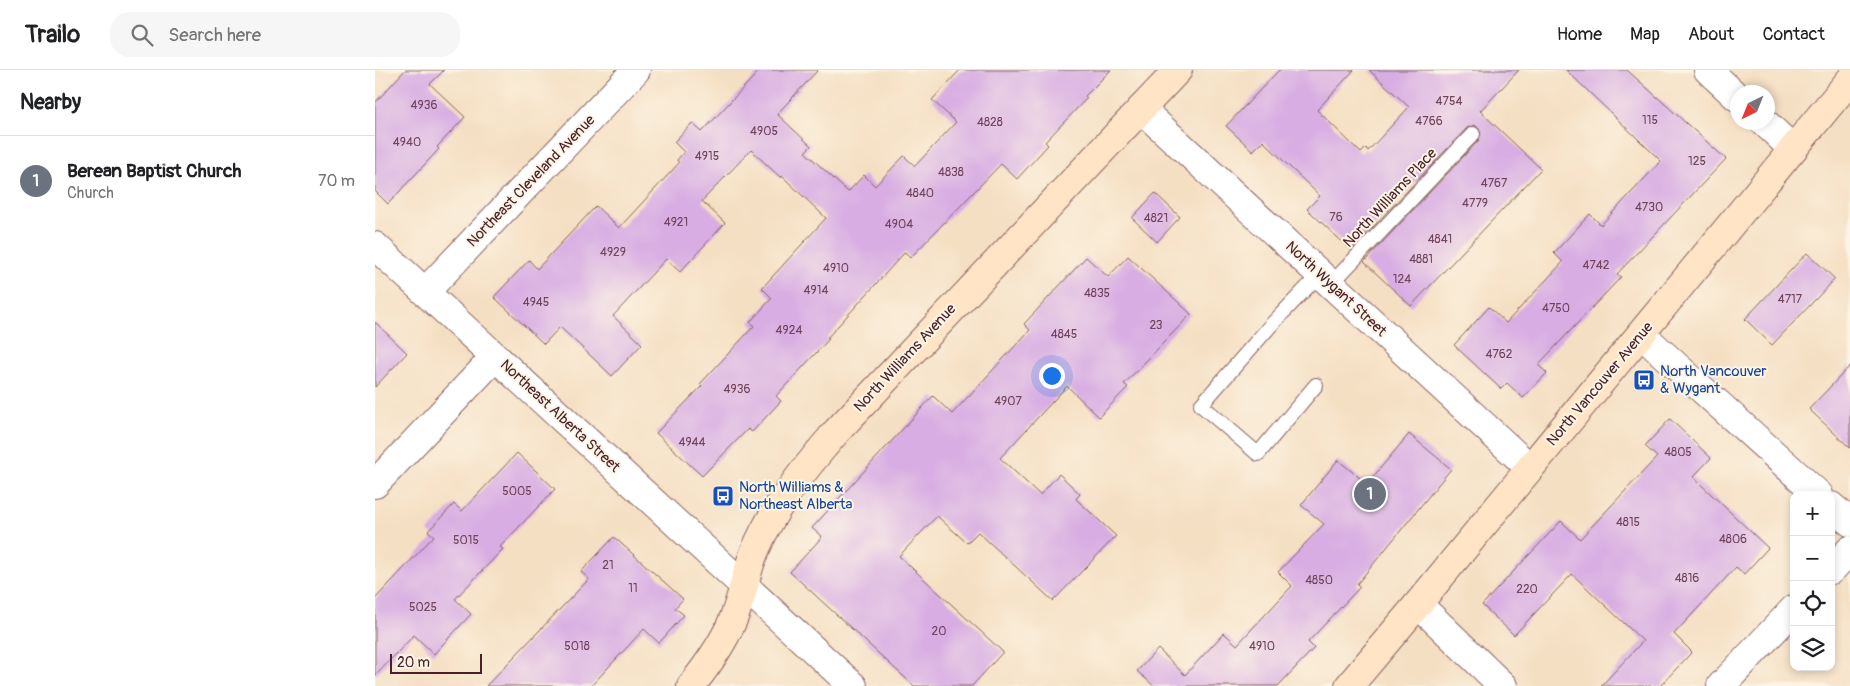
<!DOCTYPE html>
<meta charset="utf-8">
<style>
body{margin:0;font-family:Pangolin,sans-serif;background:#f6f6f6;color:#202124}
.controls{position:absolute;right:15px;bottom:15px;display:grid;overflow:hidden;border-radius:10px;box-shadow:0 2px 8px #0003}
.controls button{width:45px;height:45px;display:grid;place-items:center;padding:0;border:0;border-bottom:1px solid #e0e0e0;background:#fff;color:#202124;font:25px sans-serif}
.compass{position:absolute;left:1355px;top:15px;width:45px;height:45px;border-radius:50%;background:#fff;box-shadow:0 2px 8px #0003;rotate:223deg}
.scale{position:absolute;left:15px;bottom:12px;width:92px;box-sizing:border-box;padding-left:5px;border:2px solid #4a1f2b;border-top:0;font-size:14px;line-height:18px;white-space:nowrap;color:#4a1f2b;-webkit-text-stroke:4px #fcf5e5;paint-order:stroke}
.you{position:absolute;left:676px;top:305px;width:18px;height:18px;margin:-12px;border:4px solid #fff;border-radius:50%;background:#1a73e8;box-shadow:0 0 0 8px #1a73e833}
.badge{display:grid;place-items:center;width:32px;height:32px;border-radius:50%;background:#0b8043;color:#fff;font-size:16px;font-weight:700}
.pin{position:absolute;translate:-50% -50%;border:2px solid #fff;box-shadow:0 1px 5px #0006}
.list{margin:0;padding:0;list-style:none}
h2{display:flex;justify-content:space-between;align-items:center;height:65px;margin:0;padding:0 20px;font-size:21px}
h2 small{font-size:16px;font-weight:400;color:#757577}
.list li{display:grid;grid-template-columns:32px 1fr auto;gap:15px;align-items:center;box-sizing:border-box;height:90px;padding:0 20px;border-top:1px solid #e0e0e0}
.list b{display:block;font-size:19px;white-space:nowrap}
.list p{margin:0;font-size:16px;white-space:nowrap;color:#757577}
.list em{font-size:16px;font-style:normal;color:#757577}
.icon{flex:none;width:28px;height:28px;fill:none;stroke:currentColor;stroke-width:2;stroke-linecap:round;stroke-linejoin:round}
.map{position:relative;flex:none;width:1475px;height:616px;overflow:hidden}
header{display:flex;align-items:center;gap:30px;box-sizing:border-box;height:70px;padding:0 25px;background:#fff;border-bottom:1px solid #e0e0e0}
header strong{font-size:24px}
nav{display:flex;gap:28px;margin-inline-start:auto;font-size:18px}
.search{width:350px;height:45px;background:#f6f6f6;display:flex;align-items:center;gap:12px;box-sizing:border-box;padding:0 18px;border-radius:20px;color:#757577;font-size:19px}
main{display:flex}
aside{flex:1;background:#fff}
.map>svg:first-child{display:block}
</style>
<header>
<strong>Trailo</strong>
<div class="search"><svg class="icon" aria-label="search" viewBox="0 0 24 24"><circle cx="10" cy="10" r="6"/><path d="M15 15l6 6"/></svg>Search here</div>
<nav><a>Home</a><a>Map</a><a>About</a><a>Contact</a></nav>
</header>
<main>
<aside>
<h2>Nearby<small></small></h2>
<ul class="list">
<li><span class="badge" style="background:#6b7280">1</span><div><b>Berean Baptist Church</b><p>Church</p></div><em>70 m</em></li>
</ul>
</aside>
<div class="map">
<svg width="1475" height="616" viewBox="0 0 1475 616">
<rect width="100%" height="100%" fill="#fcf5e5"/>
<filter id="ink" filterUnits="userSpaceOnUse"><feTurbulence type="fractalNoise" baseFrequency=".02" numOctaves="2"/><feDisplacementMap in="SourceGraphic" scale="10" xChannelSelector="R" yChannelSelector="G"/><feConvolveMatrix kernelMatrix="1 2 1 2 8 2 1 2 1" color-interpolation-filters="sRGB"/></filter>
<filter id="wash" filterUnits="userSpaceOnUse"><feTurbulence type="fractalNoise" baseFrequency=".0096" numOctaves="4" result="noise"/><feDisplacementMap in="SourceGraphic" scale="20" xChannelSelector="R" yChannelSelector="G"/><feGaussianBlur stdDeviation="1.12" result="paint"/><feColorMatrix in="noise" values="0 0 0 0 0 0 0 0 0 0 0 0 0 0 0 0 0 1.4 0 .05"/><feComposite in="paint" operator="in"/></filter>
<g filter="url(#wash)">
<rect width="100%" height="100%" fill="#f5dfc3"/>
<g id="blocks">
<!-- building -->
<path fill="#d8ade3" d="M30,0H69L55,14L90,47L62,77L64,79L13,134L0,121V33Z
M385,0H443L402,44L436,76L430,82L473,122L489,105L500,116L529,86L540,96L581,52L557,30L585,0H736L710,26L712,28L670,72L673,75L642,109L626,94L535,188L530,182L452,268L454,269L401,326L406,331L377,362L373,359L327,406L281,363L327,316L325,314L379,256L375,252L397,228L387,218L451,148L407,106L406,108L376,80L327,131L350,153L305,202L291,189L238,246L267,274L237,306L185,257L169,274L119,227L154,190L162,199L221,136L244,158L304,93L302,90L309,82L299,72L317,53L327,62Z
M904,0H979L942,40L986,83L991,78L993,81L1034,37L994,0H1144L1105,41L1166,99L1036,236L989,192L1104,70L1106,61L1100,55L1092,58L976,180L932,139L945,126L888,71L878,81L851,56Z
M1191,0H1252L1351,89L1242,204L1246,207L1163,295L1172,303L1148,328L1132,313L1126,319L1079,275L1114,237L1131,253L1188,192L1179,183L1215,144L1226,155L1286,91Z
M780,123L805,147L782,172L757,148Z
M1432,183L1460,209L1397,275L1370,249Z
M753,186L816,244L749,314L753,317L724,347L692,316L625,388L665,425L684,404L705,424L701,429L741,466L678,531L603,462L592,473L562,446L524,486L628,582L597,616H539L415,502L447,467L437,458L558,326L577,344L655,260L649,254L711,187L733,207Z
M0,252L32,283L0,317Z
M1475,296V378L1434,339Z
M1295,349L1336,388L1318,407L1393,478L1369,504L1361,497L1299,564L1317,582L1285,616H1226L1268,571L1197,504L1139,565L1107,535L1186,451L1205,469L1282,387L1270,376Z
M1034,364L1076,399L982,514L985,517L933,572L939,578L903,616H779L762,601L783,579L810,605L849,563L862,575L917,516L903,502L949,454L926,435L963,390L992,414Z
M142,383L180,419L125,477L128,479L80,529L96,544L59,584L39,565L0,606V529L59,466L53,461L79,434L87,441Z
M239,467L308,529L300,538L309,545L284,573L269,559L216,616H111L214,509L206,502Z"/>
</g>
</g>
<g filter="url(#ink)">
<use href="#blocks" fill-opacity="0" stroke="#866260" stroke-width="1"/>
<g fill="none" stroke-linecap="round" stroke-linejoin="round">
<!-- service casing -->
<g stroke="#866260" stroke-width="16">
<path id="service" d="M956,214L1098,64
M941,315L883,384L826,335L896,255L945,204"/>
</g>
<!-- minor casing -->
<g stroke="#866260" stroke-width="30">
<path id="minor" d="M1333,0L1362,27
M766,39L1155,398
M1389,52L1418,79
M50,222L261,0
M1266,264L1444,425
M0,414L120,287
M1456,436L1475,452
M1456,500L1475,480
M1043,534L1128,616
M1346,616L1419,539"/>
</g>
<!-- tertiary casing -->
<g stroke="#866260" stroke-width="30">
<path id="tertiary" d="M0,176L478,616"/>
</g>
<!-- secondary casing -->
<g stroke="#866260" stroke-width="30">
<path id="secondary" d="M316,616C332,596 347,575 357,552C367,530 370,506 379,483C398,437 430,398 462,361L803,0
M974,616L1043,534L1475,10"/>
</g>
<!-- service -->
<use href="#service" stroke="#fff" stroke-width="14"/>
<!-- minor -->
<use href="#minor" stroke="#fff" stroke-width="28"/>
<!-- tertiary -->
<use href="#tertiary" stroke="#fff" stroke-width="28"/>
<!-- secondary -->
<use href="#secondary" stroke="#ffe4c6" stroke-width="28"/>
</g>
</g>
<!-- icons -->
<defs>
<g id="bus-square" transform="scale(1.125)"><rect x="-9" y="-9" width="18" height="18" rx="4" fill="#1a4fb4" stroke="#fcf5e5"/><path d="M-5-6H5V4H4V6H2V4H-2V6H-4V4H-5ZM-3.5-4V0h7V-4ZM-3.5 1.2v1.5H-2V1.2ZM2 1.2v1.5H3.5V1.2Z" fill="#fff"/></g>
</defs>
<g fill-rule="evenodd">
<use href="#bus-square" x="1269" y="310"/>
<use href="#bus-square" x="348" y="426"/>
</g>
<g text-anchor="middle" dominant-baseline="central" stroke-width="4" stroke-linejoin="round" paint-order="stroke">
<!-- number labels -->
<g font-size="12" fill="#6e4259">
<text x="1074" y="31">4754</text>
<text x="49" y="35">4936</text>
<text x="1275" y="50">115</text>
<text x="1054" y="51">4766</text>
<text x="615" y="52">4828</text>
<text x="389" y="61">4905</text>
<text x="32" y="72">4940</text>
<text x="332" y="86">4915</text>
<text x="1322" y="91">125</text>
<text x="576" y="102">4838</text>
<text x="1119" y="113">4767</text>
<text x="545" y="123">4840</text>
<text x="1100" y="133">4779</text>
<text x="1274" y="137">4730</text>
<text x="961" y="147">76</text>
<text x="781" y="148">4821</text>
<text x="301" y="152">4921</text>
<text x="524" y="154">4904</text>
<text x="1065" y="169">4841</text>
<text x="238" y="182">4929</text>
<text x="1046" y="189">4881</text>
<text x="1221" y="195">4742</text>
<text x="461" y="198">4910</text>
<text x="1027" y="209">124</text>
<text x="441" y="220">4914</text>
<text x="722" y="223">4835</text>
<text x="1415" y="229">4717</text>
<text x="161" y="232">4945</text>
<text x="1181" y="238">4750</text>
<text x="781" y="255">23</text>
<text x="414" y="260">4924</text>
<text x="689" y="264">4845</text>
<text x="1124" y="284">4762</text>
<text x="362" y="319">4936</text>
<text x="633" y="331">4907</text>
<text x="317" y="372">4944</text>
<text x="1303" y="382">4805</text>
<text x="142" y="421">5005</text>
<text x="1253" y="452">4815</text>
<text x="1358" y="469">4806</text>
<text x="91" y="470">5015</text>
<text x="233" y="495">21</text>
<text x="1312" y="508">4816</text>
<text x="944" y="510">4850</text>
<text x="258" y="518">11</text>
<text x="1152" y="519">220</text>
<text x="48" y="537">5025</text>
<text x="564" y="561">20</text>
<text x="202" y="576">5018</text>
<text x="887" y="576">4910</text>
</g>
<!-- street labels -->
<g font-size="15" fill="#4a1f2b" stroke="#fcf5e5">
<text transform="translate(156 111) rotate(-46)">Northeast Cleveland Avenue</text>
<text transform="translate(1015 128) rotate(-47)">North Williams Place</text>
<text transform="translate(961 219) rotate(43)">North Wygant Street</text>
<text transform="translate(530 288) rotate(-47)">North Williams Avenue</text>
<text transform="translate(1225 314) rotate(-50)">North Vancouver Avenue</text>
<text transform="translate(185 346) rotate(43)">Northeast Alberta Street</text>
</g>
<!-- transit labels -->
<g font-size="15" fill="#164399" stroke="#fcf5e5" text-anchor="start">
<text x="1285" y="301">North Vancouver<tspan x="1285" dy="17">&amp; Wygant</tspan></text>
<text x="364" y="417">North Williams &amp;<tspan x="364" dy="17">Northeast Alberta</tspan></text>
</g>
</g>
</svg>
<div class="controls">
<button>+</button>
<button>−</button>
<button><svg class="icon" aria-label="locate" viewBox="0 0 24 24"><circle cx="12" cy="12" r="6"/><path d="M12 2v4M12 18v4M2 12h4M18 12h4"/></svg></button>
<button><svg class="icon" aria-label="layers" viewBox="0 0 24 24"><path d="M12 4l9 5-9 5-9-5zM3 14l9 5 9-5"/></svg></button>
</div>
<svg class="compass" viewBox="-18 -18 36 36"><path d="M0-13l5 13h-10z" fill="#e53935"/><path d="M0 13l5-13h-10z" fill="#757577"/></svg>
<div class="scale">20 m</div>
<div class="you"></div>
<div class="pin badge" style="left:995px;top:424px;background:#6b7280">1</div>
</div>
</main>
